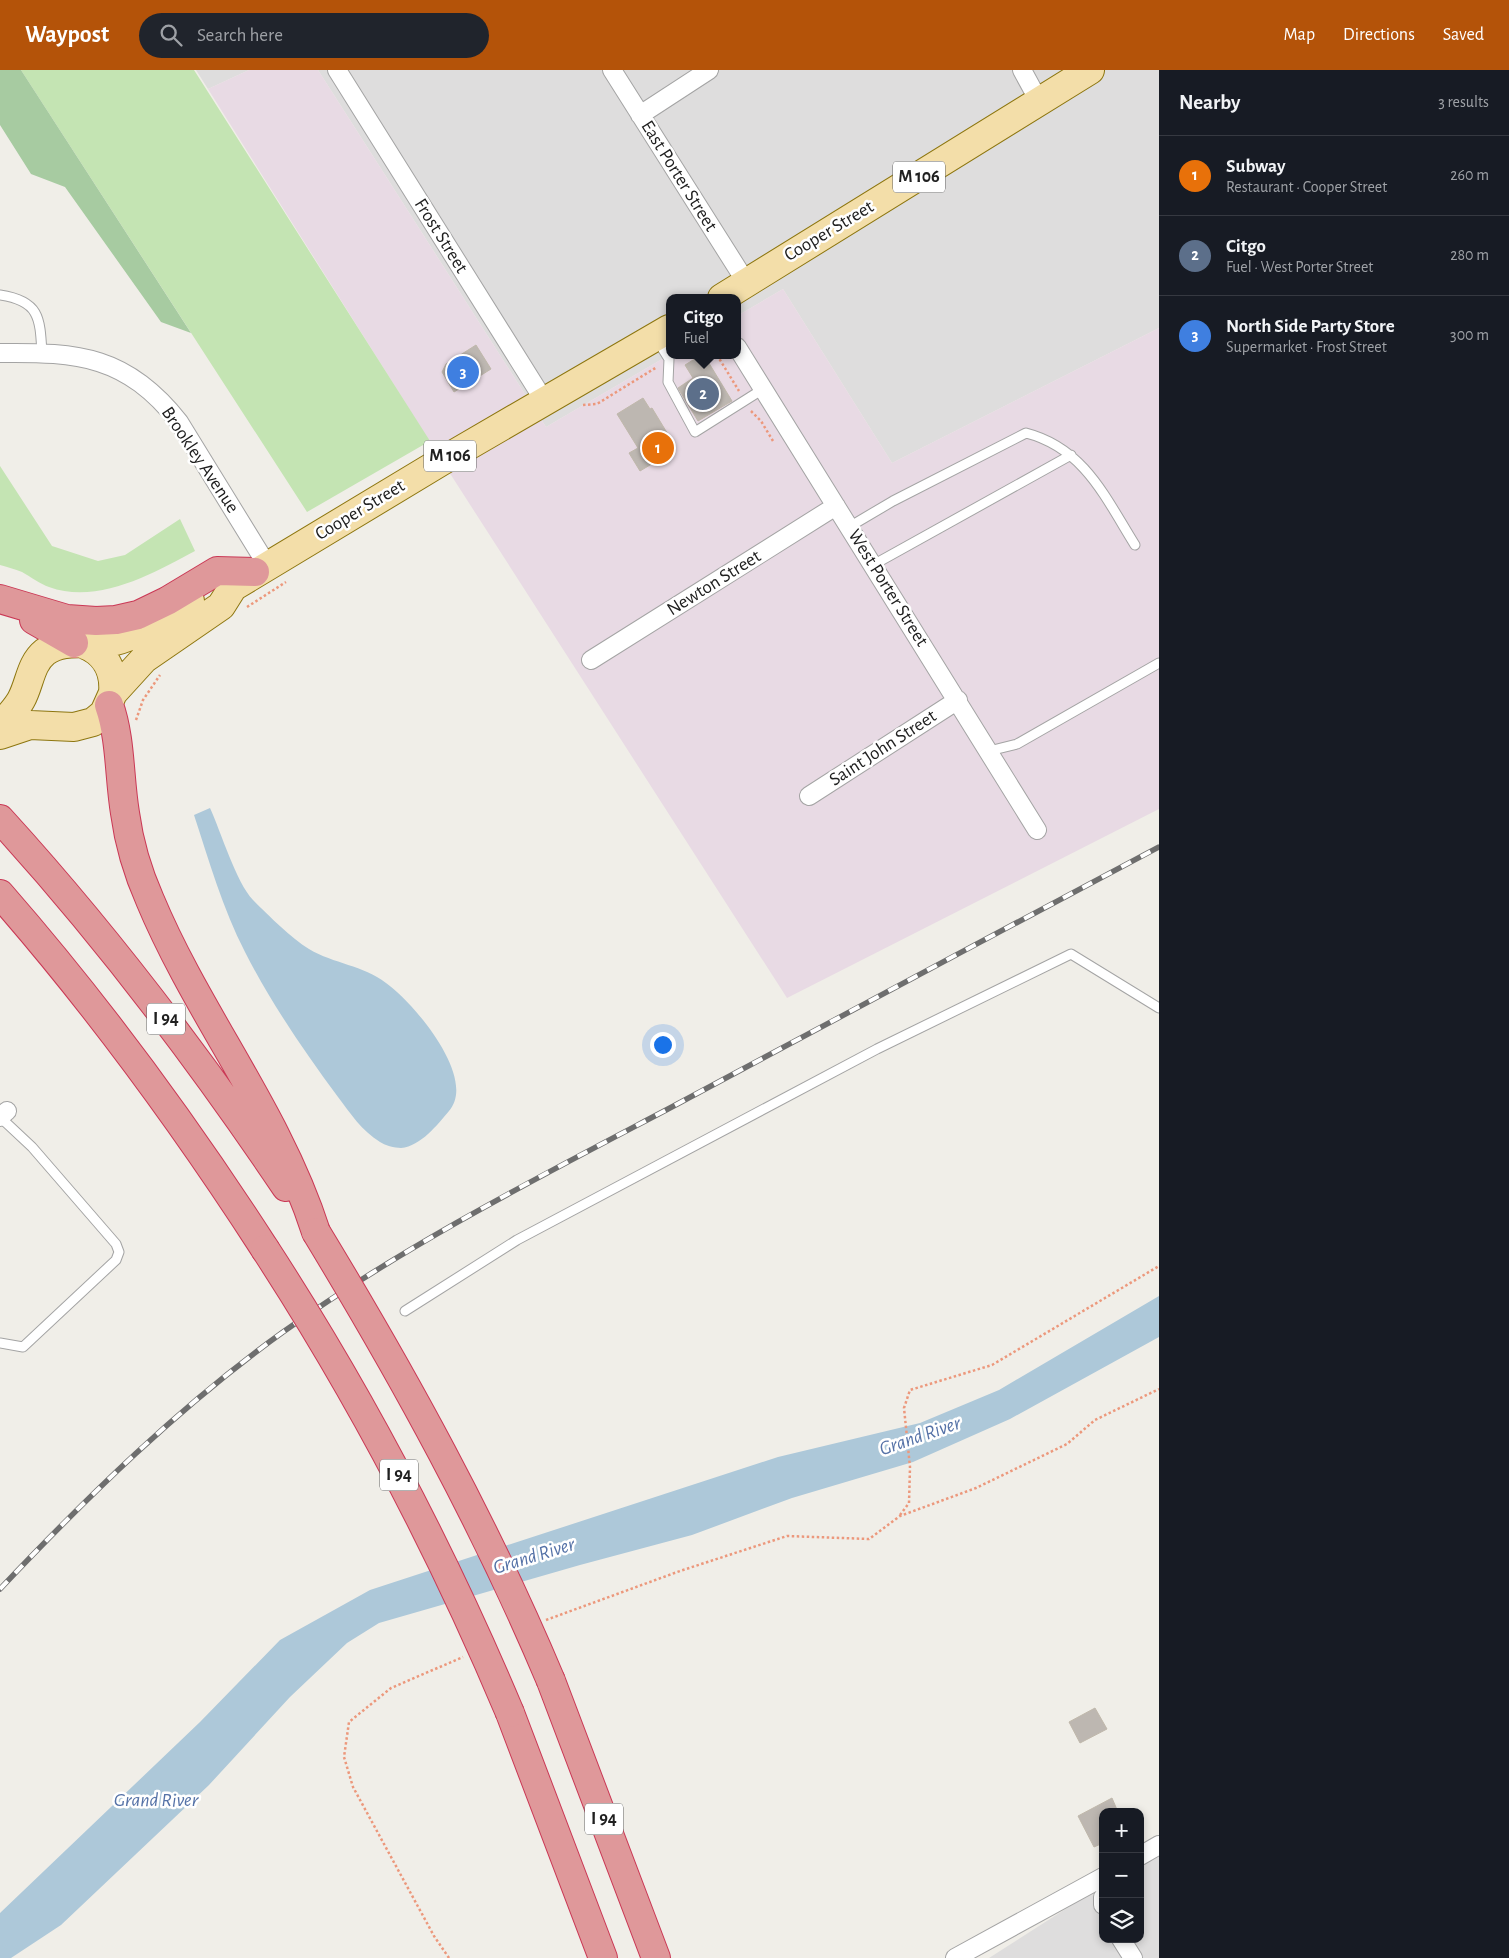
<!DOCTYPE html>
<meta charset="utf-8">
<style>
body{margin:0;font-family:"Alegreya Sans",sans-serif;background:#20242c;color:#f1f3f6}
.controls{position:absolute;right:15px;bottom:15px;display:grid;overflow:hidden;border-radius:10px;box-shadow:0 2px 8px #0003}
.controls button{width:45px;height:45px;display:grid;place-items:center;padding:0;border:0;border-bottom:1px solid #363941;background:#171b24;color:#f1f3f6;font:25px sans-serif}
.you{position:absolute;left:662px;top:974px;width:18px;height:18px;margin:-12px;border:4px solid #fff;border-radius:50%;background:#1a73e8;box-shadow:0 0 0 8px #1a73e833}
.badge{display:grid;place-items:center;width:32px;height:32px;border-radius:50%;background:#b45309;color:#fff;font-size:16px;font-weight:700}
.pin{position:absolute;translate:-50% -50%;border:2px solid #fff;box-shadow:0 1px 5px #0006}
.popup{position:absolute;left:666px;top:224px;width:75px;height:65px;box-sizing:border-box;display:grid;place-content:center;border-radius:10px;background:#171b24;filter:drop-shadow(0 1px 4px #0005);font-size:16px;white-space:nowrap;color:#9ea1a6}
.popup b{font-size:19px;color:#f1f3f6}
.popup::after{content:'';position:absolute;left:50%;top:100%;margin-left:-10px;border:10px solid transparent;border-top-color:#171b24}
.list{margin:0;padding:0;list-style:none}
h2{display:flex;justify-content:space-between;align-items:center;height:65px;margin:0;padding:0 20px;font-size:21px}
h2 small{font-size:16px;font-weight:400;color:#9ea1a6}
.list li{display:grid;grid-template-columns:32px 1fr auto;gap:15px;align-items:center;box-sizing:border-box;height:80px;padding:0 20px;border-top:1px solid #363941}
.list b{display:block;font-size:19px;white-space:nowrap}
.list p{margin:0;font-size:16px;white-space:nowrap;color:#9ea1a6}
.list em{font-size:16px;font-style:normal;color:#9ea1a6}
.icon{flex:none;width:28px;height:28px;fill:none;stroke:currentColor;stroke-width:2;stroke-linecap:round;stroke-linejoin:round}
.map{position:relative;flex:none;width:1159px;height:1888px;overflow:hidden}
header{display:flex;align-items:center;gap:30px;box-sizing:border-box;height:70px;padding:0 25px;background:#b45309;color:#fff}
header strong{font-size:24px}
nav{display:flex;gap:28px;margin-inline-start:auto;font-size:18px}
.search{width:350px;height:45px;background:#20242c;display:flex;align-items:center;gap:12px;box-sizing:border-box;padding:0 18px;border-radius:28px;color:#9ea1a6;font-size:19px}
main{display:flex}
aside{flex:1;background:#171b24}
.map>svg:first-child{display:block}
</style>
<header>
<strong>Waypost</strong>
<div class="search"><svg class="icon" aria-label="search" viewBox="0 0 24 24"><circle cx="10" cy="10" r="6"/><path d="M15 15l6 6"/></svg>Search here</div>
<nav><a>Map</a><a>Directions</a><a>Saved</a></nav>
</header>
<main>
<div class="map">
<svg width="1159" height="1888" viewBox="0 0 1159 1888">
<rect width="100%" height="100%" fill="#f0eee8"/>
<!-- residential -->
<path fill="#dedddd" d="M196,0H249L208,19Z
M318,0H1159V258L892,393L783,219L737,246V228H669V285L546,357Z
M1159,1779V1888H989L1103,1815V1869H1140V1791Z"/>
<!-- industrial -->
<path fill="#e8dae4" d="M249,0H318L546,357L669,285H737V246L783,219L892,393L1159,258V739L787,928L442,391L208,19Z"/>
<!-- grass -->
<path fill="#c4e4b3" d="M21,0H194L430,371L307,442Z
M0,396L52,476L98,491L125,485L180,449L195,481C154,503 98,535 49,517C40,514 31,507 22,502C15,499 7,497 0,495Z"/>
<!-- forest -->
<path fill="#a7cba1" d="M0,0H21L191,263L161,252L65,117L31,104L0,55Z"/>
<!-- water -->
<path fill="#adc8d9" d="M210,738C221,762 236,812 253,830C268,845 291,868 309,879C334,894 363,895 386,913C413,932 478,1008 449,1041C437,1055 421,1076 401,1078C395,1078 384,1075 380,1072C362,1061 350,1043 338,1027C304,981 271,933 245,882C223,839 209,791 194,745Z
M1159,1226V1267L1010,1349L913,1392L792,1428L692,1465L580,1495L379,1553L347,1573L290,1627L209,1715L61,1855L11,1888H0V1843L200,1652L280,1570L370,1520L778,1387L920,1353L999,1320Z"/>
<!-- building -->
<path fill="#bdb7b1" stroke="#c0b8ab" d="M476,275L491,299L454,322L442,302L446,294Z
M701,285H704L732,331L698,351L678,318L693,308L685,295Z
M643,328L650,339L652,338L669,366L667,367L675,380L640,401L629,383L638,378L617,344Z
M1095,1638L1107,1659L1080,1673L1069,1652Z
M1112,1728L1118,1742H1103V1773L1094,1777L1078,1746Z"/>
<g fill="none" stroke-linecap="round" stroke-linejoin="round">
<!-- service casing -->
<g stroke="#a4a4a4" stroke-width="11">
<path id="service" d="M0,225C40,231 40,248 42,284
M657,270L669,289L668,312L695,362L763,319
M849,457L893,431L1026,363C1084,378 1105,427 1135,475
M873,495L1071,385
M989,681L1017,674L1159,593
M0,1047L32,1077L116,1174L119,1182L116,1190L23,1277L0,1273
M405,1241L517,1170L877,979L1071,884L1159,938"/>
</g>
<!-- minor casing -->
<g stroke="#a4a4a4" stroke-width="20">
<path id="minor" d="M337,0L545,332
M612,0L746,212
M1022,0L1040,33
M640,45L709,0
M737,277L1037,760
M0,283C79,282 127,286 179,352L267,495
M591,590L836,436
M809,726L958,630
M0,1047L7,1041
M1140,1786L1159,1775
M1103,1827V1835
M1121,1869L1133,1888
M955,1888L1103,1807"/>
</g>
<!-- primary casing -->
<g stroke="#8d760f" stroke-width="30">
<path id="primary" d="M722,228L1090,0
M83,574C105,582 115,601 113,623
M0,657C7,648 16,639 21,630C30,614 30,594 45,582C65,567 89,577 112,572C141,565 166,546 190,531
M0,665L30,655L74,657L93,652L104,643L113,623L144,589L221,536L233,517L442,391L669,259"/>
</g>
<!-- motorway casing -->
<g stroke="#ca3855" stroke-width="30">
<path id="motorway" d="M0,529L67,549L96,551L116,550L138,545L167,531L217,501L255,502
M34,550L74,573
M109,635C121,669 119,707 125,743C129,773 138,803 150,830C198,945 278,1043 316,1162
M0,749C105,864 199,988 286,1117
M0,824C97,935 185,1055 265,1179
M551,1611L656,1888
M510,1643L603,1888"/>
</g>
<!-- path -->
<path stroke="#ec987c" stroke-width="2.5" stroke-dasharray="2.5 2.5" stroke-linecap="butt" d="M717,285L739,321
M583,335L597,334L657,297
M751,341L761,351L773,371
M247,537L286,512
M136,650L143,630L160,605
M900,1445L909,1433L910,1397L904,1338L910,1320L992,1295L1159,1196
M546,1550L680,1501L787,1466L869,1469L900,1446L976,1418L1067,1374L1095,1350L1159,1319
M449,1888L434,1866L353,1717L344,1687L349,1652L391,1618L463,1587"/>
<!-- service -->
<use href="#service" stroke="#fff" stroke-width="9"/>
<!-- minor -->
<use href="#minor" stroke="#fff" stroke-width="18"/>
<!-- primary -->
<use href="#primary" stroke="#f3dea9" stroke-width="28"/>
<!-- motorway -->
<use href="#motorway" stroke="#df989a" stroke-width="28"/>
<!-- rail casing -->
<g stroke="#6e6e6e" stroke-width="5.5">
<path id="rail" d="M0,1519C87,1427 180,1336 283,1262C404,1176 537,1108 668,1039C832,951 995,864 1159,777"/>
</g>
<!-- rail -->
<use href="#rail" stroke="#fff" stroke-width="4" stroke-dasharray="11" stroke-linecap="butt"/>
<!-- motorway-bridge casing -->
<g stroke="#ca3855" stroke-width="30" stroke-linecap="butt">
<path id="motorway-bridge" d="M316,1162C404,1307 485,1454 551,1611
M265,1179C362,1328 441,1479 510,1643"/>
</g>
<!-- motorway-bridge -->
<use href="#motorway-bridge" stroke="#df989a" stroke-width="28"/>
</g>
<g text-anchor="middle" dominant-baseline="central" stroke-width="5" stroke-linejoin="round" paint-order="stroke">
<!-- shield labels -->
<g fill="#fff" stroke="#636363" stroke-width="1">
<rect x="893" y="91.5" width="52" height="31" rx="4"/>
<rect x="424" y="370.5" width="52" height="31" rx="4"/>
<rect x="147" y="933.5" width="38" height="31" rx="4"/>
<rect x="380" y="1389.5" width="38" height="31" rx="4"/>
<rect x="585" y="1733.5" width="38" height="31" rx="4"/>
</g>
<g font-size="18" font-weight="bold" fill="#202020">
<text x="919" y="107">M 106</text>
<text x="450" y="386">M 106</text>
<text x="166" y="949">I 94</text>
<text x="399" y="1405">I 94</text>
<text x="604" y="1749">I 94</text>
</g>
<!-- street labels -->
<g font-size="19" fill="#202020" stroke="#fff">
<text transform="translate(679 106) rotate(58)">East Porter Street</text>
<text transform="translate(829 161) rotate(-31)">Cooper Street</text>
<text transform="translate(441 166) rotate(58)">Frost Street</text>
<text transform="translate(200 390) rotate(56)">Brookley Avenue</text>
<text transform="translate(360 440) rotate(-31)">Cooper Street</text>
<text transform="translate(714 513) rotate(-32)">Newton Street</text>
<text transform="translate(888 518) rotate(58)">West Porter Street</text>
<text transform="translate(883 678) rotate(-33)">Saint John Street</text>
</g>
<!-- water labels -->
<g font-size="20" font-style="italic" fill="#5572a7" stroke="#fff">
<text transform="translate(920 1366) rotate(-19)">Grand River</text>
<text transform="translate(534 1486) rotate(-17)">Grand River</text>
<text x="156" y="1730">Grand River</text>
</g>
</g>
</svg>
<div class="controls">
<button>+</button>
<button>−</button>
<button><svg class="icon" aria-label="layers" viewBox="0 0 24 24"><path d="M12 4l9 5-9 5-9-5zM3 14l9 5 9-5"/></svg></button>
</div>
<div class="you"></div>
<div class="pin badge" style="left:658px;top:378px;background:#e8710a">1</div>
<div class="pin badge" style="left:703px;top:324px;background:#5c6f8a">2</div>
<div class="popup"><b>Citgo</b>Fuel</div>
<div class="pin badge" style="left:463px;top:302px;background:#3f7fe0">3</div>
</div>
<aside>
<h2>Nearby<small>3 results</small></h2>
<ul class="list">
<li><span class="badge" style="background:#e8710a">1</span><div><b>Subway</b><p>Restaurant · Cooper Street</p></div><em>260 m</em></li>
<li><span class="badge" style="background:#5c6f8a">2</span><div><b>Citgo</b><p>Fuel · West Porter Street</p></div><em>280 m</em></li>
<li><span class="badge" style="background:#3f7fe0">3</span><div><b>North Side Party Store</b><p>Supermarket · Frost Street</p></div><em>300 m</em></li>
</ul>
</aside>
</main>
